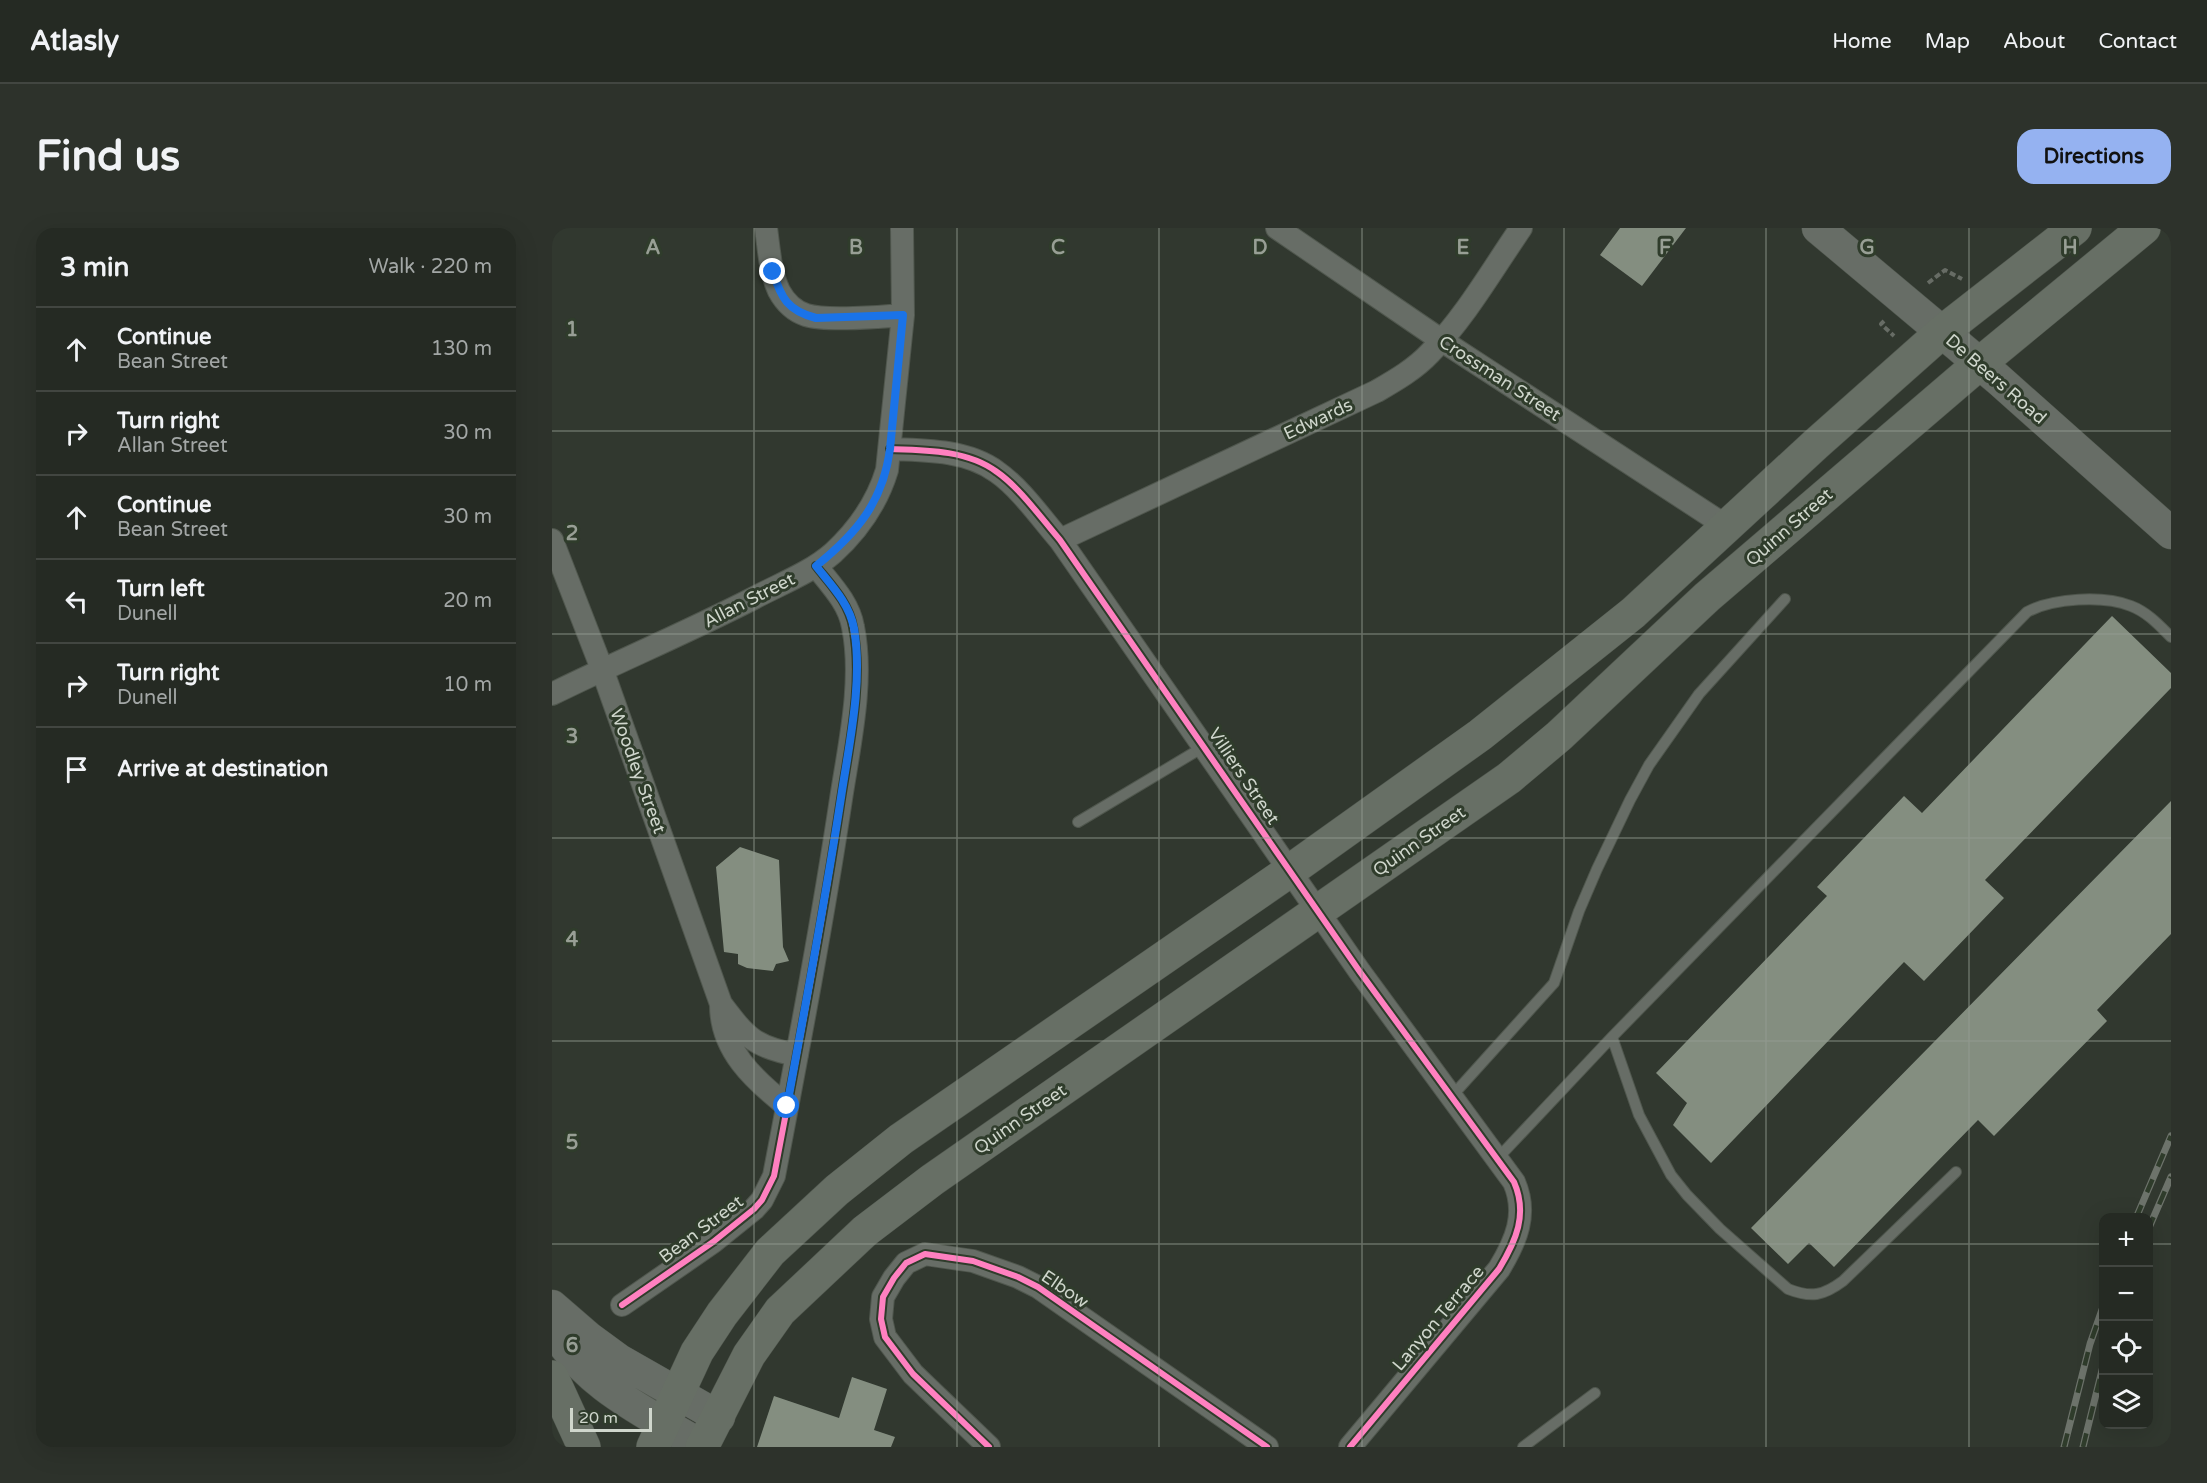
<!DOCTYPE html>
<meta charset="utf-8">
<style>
body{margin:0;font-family:"Varela Round",sans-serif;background:#2d322b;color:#f1f3f6}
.controls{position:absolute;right:18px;bottom:18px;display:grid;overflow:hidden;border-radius:12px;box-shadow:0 6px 24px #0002}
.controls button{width:54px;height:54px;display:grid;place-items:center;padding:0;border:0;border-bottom:2px solid #424641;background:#252a23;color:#f1f3f6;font:30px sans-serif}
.scale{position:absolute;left:18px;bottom:15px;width:82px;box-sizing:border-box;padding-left:6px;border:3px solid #cfd6cc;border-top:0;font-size:16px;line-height:21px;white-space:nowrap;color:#cfd6cc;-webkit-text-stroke:4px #2f3c2b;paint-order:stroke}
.stop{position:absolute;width:18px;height:18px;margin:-14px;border:4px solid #1a73e8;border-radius:50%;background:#fff}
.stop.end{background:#1a73e8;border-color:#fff;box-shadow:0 2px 6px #0008}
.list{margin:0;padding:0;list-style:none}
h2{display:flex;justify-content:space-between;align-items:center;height:78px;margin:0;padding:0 24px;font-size:26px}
h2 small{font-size:20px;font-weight:400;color:#a3a7a6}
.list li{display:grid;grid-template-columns:39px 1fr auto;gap:18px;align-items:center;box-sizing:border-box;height:84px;padding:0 24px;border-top:2px solid #424641}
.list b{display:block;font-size:22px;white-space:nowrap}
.list p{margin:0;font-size:20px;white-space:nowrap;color:#a3a7a6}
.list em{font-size:20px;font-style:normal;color:#a3a7a6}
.icon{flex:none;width:33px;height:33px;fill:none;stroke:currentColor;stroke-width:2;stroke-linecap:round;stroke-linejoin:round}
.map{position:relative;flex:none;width:1619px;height:1219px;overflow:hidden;border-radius:18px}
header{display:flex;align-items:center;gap:36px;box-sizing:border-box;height:84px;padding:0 30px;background:#252a23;border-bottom:2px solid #424641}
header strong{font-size:28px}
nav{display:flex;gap:33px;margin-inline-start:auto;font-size:21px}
.intro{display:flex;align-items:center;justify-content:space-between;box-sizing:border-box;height:144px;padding:0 36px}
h1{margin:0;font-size:42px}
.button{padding:15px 27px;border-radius:18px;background:#95b2f1;color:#111;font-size:21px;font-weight:700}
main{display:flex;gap:36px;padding:0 36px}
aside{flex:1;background:#252a23;border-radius:18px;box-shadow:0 6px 24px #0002}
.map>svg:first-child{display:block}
</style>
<header>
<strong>Atlasly</strong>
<nav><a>Home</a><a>Map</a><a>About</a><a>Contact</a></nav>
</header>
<div class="intro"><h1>Find us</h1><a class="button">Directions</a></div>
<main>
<aside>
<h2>3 min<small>Walk · 220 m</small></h2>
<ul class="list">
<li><svg class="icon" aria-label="ahead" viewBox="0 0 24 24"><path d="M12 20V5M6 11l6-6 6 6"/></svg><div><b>Continue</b><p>Bean Street</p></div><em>130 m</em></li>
<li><svg class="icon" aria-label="right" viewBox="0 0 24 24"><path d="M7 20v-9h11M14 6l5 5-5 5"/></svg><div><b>Turn right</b><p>Allan Street</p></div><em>30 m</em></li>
<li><svg class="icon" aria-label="ahead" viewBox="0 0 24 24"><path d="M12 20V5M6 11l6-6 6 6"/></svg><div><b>Continue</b><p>Bean Street</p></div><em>30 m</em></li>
<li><svg class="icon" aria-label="left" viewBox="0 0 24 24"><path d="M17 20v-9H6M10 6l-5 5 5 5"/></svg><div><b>Turn left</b><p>Dunell</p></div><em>20 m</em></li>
<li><svg class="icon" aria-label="right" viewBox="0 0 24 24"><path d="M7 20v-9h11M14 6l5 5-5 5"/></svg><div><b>Turn right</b><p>Dunell</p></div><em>10 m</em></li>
<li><svg class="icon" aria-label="arrive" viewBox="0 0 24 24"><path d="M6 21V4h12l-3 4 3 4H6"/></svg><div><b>Arrive at destination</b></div></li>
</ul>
</aside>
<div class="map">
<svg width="1619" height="1219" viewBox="0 0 1619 1219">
<rect width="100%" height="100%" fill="#31382f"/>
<!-- building -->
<path fill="#848e80" d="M1068,0H1134L1090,58L1048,27Z
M1560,388L1619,445V460L1433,652L1452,670L1372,753L1352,734L1159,935L1121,897L1135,875L1104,845L1275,668L1265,659L1352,568L1370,585Z
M1619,573V706L1545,782L1555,793L1442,908L1426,892L1282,1039L1257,1015L1236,1036L1199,1000Z
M188,619L227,632L231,719L237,733L224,736L221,743L195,740L186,736V726L172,724L164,639Z
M300,1149L335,1161L322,1202L343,1209L339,1219H205L222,1168L287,1190Z"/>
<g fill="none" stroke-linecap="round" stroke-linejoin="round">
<!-- lane casing -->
<g stroke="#50574e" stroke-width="12">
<path id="lane" d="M526,594L653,518
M1060,809L1087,887L1119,947L1135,967L1168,1001L1236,1061C1259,1070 1271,1068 1291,1053L1404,944
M900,868L1002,755L1027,683L1045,641L1078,572L1097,537L1147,466L1233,371
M946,930L1060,809L1475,384C1501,370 1551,367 1579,378C1595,384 1607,397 1619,409
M971,1219L1043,1165"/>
</g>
<!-- street casing -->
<g stroke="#50574e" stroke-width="24">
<path id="street" d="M214,0C217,21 218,44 227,63C233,74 242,83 254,87C273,93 329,89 351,87
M725,0L889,112L1174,298
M338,221C373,222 416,222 445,244C468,260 489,290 508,312L808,744L962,954C976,986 964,1013 947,1041L798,1219
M0,312L50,441L169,776C194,809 202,819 245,827
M508,312L825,163C844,152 863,141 878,125C914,88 940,42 969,0
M0,466C67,433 136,404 202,370C228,356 258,345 281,325C306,302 325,275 335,242L351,87L350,0
M169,777C169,822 202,852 235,878
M70,1077L161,1014L202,981L210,972L222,948C246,822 270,697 289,571C297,518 312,453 301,399C297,375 279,357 264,338
M437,1219L361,1146L333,1109L329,1091L331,1069L342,1050L354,1035L373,1026L421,1033L466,1049L486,1059L715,1219"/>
</g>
<!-- secondary casing -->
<g stroke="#50574e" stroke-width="33">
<path id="secondary" d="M1266,0L1446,151L1619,305
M0,1078L37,1110L67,1132L167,1189
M0,1096C26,1154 98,1187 150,1218"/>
</g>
<!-- highway casing -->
<g stroke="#50574e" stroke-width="34">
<path id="highway" d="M0,1149L32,1219
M101,1219L145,1124L170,1086L218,1024L285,962L349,911L739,642L928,507L1081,385L1264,216L1390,104L1523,0
M150,1219L197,1127L228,1083L313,1003L380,952L957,550L1007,508L1155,369L1427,136L1592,0"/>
</g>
<!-- path -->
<path stroke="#676c65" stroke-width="4" stroke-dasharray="6 3" stroke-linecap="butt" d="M1376,55L1393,42L1410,51
M1332,93L1329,96L1342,108"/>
<!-- lane -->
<use href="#lane" stroke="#676d66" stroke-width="10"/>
<!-- street -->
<use href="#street" stroke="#676d66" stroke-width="22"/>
<!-- secondary -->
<use href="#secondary" stroke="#676d66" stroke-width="32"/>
<!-- highway -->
<use href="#highway" stroke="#676f65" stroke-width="33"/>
<!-- rail casing -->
<g stroke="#6d736b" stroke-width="7">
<path id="rail" d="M1584,990L1619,908
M1596,1002L1619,949
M1512,1219L1538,1116L1552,1076
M1531,1219L1552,1134"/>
</g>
<!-- rail -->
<use href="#rail" stroke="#2f3c2b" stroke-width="4.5" stroke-dasharray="14" stroke-linecap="butt"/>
<!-- cycleway casing -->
<g stroke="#2f3c2b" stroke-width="10">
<path id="cycleway" d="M338,221C373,222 416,222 445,244C468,260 489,290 508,312L808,744L962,954C976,986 964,1013 947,1041L798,1219
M70,1077L161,1014L202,981L210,972L222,948C246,822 270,697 289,571C297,518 312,453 301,399C297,375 279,357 264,338
M437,1219L361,1146L333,1109L329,1091L331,1069L342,1050L354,1035L373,1026L421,1033L466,1049L486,1059L715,1219"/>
</g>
<!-- cycleway -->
<use href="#cycleway" stroke="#ff80c0" stroke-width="6"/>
</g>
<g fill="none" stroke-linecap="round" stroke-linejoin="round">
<!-- route -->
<path stroke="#1a73e8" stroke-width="8" d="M221,44C229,70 236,83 264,90L351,87L338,221C331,274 305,305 264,338C279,357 297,375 302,400C311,451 298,512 290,563C274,669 254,773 235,878"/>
</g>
<!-- grid -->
<path fill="none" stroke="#989f95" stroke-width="1.5" stroke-opacity="0.55" d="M202,0V1219M405,0V1219M607,0V1219M810,0V1219M1012,0V1219M1214,0V1219M1417,0V1219M0,203H1619M0,406H1619M0,610H1619M0,813H1619M0,1016H1552M1596,1016H1619"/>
<g text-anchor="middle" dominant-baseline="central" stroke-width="6" stroke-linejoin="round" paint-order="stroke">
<!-- street labels -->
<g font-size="18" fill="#cfd6cc" stroke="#2f3c2b">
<text transform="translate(948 150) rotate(33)">Crossman Street</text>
<text transform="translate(1444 151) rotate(41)">De Beers Road</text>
<text transform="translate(766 191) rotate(-25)">Edwards</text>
<text transform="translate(1237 299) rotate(-41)">Quinn Street</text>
<text transform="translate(197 372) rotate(-27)">Allan Street</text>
<text transform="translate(86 543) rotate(70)">Woodley Street</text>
<text transform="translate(692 548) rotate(56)">Villiers Street</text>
<text transform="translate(867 613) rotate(-35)">Quinn Street</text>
<text transform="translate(468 891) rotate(-35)">Quinn Street</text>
<text transform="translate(149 1001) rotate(-37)">Bean Street</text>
<text transform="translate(513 1061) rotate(34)">Elbow</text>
<text transform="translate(886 1090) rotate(-50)">Lanyon Terrace</text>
</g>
</g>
<g font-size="20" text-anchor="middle" font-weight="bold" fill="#989f95" stroke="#2f3c2b" stroke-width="6" stroke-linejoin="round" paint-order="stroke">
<text x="101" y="26">A</text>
<text x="304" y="26">B</text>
<text x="506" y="26">C</text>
<text x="708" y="26">D</text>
<text x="911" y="26">E</text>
<text x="1113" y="26">F</text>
<text x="1315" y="26">G</text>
<text x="1518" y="26">H</text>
<text x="20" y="108">1</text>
<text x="20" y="312">2</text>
<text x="20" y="515">3</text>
<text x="20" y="718">4</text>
<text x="20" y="921">5</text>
<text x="20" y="1124">6</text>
</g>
</svg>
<div class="controls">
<button>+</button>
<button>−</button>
<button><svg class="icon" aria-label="locate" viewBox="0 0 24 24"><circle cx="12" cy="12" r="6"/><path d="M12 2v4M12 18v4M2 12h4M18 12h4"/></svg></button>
<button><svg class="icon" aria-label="layers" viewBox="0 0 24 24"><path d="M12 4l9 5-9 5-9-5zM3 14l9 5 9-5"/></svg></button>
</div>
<div class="scale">20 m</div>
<div class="stop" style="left:235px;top:878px"></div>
<div class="stop end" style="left:221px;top:44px"></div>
</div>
</main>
